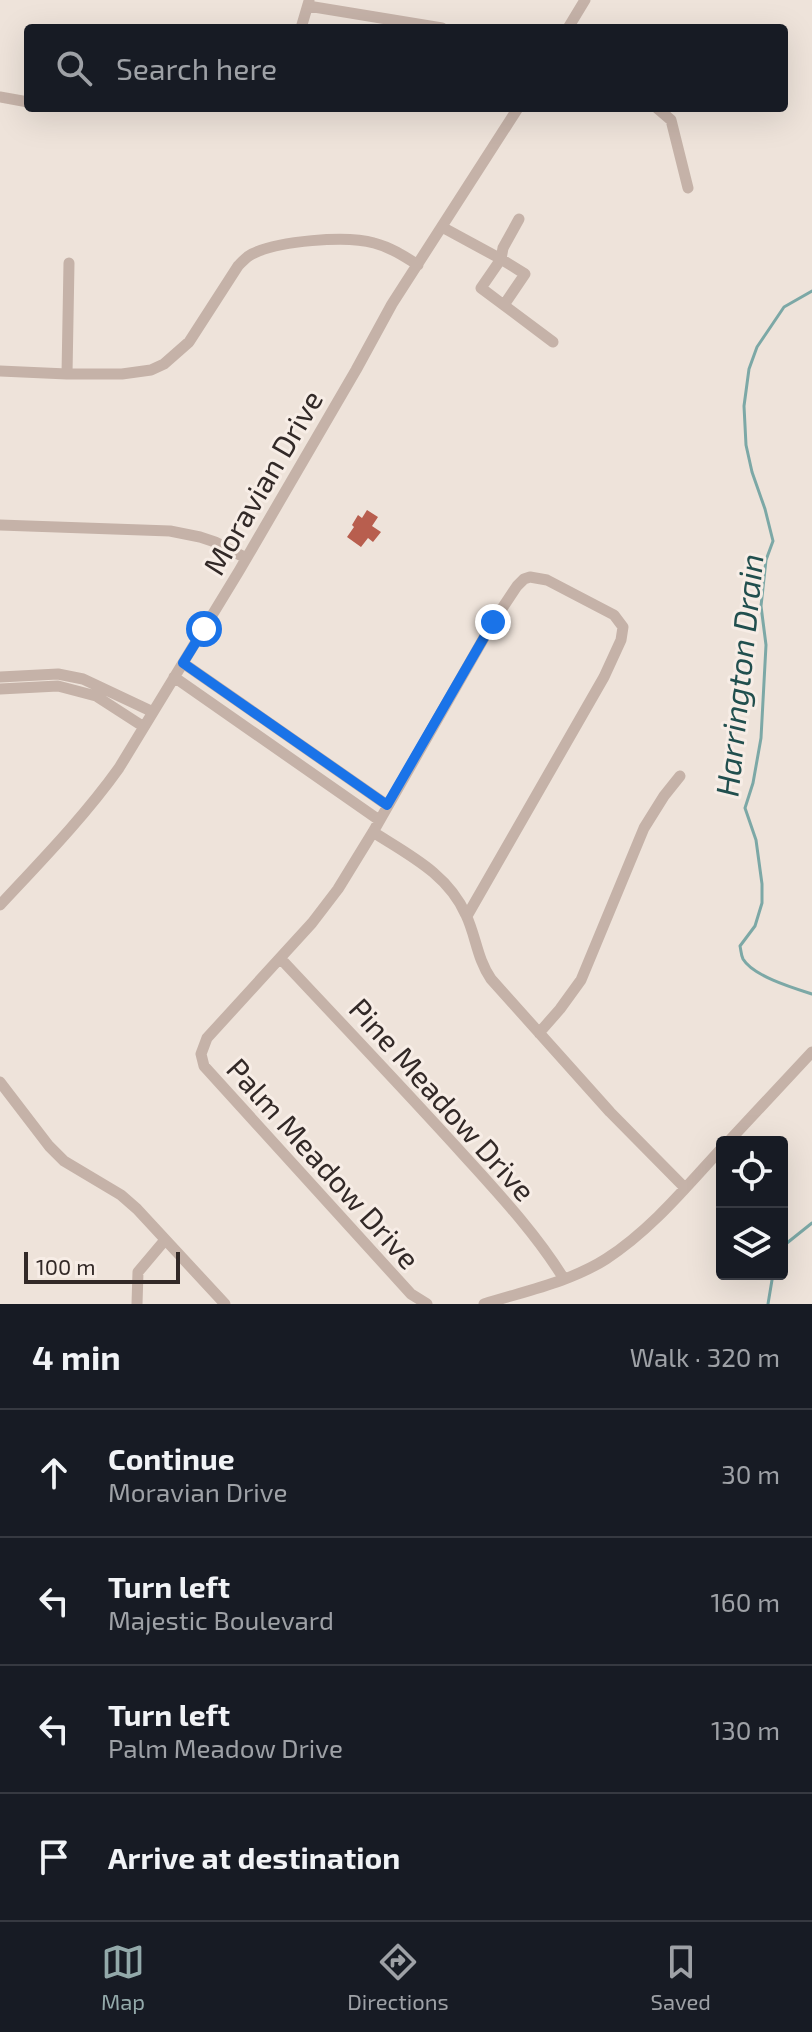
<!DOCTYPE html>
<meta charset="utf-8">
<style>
body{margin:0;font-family:"Exo 2",sans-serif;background:#20242c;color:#f1f3f6}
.controls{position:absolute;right:24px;bottom:24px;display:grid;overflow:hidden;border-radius:8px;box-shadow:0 8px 32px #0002}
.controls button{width:72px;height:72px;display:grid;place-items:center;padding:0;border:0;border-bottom:2px solid #363941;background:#171b24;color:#f1f3f6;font:40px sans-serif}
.scale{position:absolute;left:24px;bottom:20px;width:156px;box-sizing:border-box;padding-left:8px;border:4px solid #322927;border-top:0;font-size:22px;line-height:28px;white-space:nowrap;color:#322927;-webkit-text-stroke:6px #f7ede6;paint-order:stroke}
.stop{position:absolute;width:24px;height:24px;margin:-18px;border:6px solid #1a73e8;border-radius:50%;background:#fff}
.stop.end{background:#1a73e8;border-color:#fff;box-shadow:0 2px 8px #0008}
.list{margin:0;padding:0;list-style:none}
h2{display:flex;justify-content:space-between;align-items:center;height:104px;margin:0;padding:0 32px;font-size:34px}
h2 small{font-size:26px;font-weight:400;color:#9ea1a6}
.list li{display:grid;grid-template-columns:52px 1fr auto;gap:24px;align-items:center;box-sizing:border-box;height:128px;padding:0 32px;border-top:2px solid #363941}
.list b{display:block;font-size:30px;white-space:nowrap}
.list p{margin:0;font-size:26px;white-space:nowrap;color:#9ea1a6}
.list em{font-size:26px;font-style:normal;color:#9ea1a6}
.icon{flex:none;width:44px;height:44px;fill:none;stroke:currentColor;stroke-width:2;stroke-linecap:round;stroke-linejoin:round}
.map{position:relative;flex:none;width:812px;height:1304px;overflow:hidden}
.search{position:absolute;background:#171b24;box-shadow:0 8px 32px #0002;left:24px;right:24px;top:24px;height:88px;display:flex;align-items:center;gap:20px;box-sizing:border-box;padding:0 28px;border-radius:8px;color:#9ea1a6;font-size:30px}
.sheet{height:616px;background:#171b24}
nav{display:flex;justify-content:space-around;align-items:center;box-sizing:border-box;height:112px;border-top:2px solid #363941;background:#171b24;font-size:22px;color:#9ea1a6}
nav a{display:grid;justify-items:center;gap:4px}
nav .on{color:#93a9aa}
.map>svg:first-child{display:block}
</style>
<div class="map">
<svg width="812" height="1304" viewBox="0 0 812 1304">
<rect width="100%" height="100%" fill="#eee3da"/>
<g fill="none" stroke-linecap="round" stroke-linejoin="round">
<!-- stream -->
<path stroke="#7ca8a6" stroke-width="3" d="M812,291L784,307L757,347L749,369L744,406L746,445L752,472L765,509L773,541L766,560L761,606L766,645L761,738L753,783L745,808L756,840L762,884V903L755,926L740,946C741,950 741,955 743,959C753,976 793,988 812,994
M782,1251L787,1243L812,1223
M768,1304L773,1274"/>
</g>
<!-- building -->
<path fill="#b85e4e" d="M367,510L378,517L372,526L381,532L373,542L368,538L361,547L347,537L354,527L352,525L358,515L362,518Z"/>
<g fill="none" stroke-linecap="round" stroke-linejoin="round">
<!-- minor -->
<path stroke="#c5b2a8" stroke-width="11" d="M308,6L442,28
M301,28L309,1
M568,28L585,0
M0,97L28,102
M657,108L671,120L688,188
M442,227L501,259L481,288L553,342
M504,305L525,274L501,259L503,248L519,219
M0,371L67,374H122L151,370L164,364L189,342L238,266C242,262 246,257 252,254C277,241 346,235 374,243C390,247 404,256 418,265
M67,374L69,263
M0,525L170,531L200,537L215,542L246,558
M183,663L387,805
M0,677L58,674L83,679L153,712
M174,677L379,820
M0,689L58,686L96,696L144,727
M373,832C409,855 448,874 466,915C476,936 477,959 491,979L610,1112L685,1188
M0,905C41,861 84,817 119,768L239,571L356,370L392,304L518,108
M280,958C340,1022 401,1086 460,1151C497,1192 535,1232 564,1279
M539,1033L560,1009L581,980L644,828L664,796L680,776
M0,1082L49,1146L64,1161L121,1195L137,1209L225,1304
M728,1142L812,1052
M137,1304L138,1272L165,1240
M427,1304L411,1294L204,1066L201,1054L207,1038L312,923L338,889L373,832L493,622L517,586L524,579L530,577L547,580L614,615L623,627L621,640L604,677L467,916
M484,1304C525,1291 570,1282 606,1259C651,1230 686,1187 722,1148"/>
</g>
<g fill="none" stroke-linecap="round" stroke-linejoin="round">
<!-- route -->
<path stroke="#1a73e8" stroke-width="10" d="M204,629L183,663L387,805L493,622"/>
</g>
<g text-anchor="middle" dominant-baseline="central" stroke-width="6" stroke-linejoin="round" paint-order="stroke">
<!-- street labels -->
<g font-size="30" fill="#322927" stroke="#f7ede6">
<text transform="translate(262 482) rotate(-60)">Moravian Drive</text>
<text transform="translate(443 1099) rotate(48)">Pine Meadow Drive</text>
<text transform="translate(324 1163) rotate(48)">Palm Meadow Drive</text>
</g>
<!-- water labels -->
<g font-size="32" font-style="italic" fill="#214f4e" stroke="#f7ede6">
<text transform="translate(738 675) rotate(-84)">Harrington Drain</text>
</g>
</g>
</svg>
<div class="controls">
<button><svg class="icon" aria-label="locate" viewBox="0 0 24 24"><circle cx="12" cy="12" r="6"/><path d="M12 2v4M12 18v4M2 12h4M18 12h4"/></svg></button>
<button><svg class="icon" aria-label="layers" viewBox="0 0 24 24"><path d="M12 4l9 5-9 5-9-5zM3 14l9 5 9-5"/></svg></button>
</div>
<div class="scale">100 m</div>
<div class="stop" style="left:204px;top:629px"></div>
<div class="stop end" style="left:493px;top:622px"></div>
<div class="search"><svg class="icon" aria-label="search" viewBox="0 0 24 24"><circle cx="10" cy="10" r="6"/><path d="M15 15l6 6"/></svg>Search here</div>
</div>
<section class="sheet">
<h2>4 min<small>Walk · 320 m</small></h2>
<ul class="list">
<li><svg class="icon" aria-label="ahead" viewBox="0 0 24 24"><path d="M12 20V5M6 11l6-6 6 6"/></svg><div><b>Continue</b><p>Moravian Drive</p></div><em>30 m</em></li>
<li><svg class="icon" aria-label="left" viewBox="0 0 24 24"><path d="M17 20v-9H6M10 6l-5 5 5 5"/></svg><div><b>Turn left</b><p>Majestic Boulevard</p></div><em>160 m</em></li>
<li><svg class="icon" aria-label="left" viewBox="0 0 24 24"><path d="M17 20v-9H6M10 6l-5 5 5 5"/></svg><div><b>Turn left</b><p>Palm Meadow Drive</p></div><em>130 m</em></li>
<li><svg class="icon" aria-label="arrive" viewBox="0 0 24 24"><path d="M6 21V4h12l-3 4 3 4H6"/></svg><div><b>Arrive at destination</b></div></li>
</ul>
</section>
<nav>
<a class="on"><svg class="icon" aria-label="map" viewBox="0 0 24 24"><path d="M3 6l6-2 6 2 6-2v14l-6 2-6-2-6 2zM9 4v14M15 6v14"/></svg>Map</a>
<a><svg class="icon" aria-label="directions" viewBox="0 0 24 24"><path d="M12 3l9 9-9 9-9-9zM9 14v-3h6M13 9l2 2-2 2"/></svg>Directions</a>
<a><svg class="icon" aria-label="saved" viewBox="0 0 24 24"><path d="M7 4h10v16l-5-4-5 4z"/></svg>Saved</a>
</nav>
